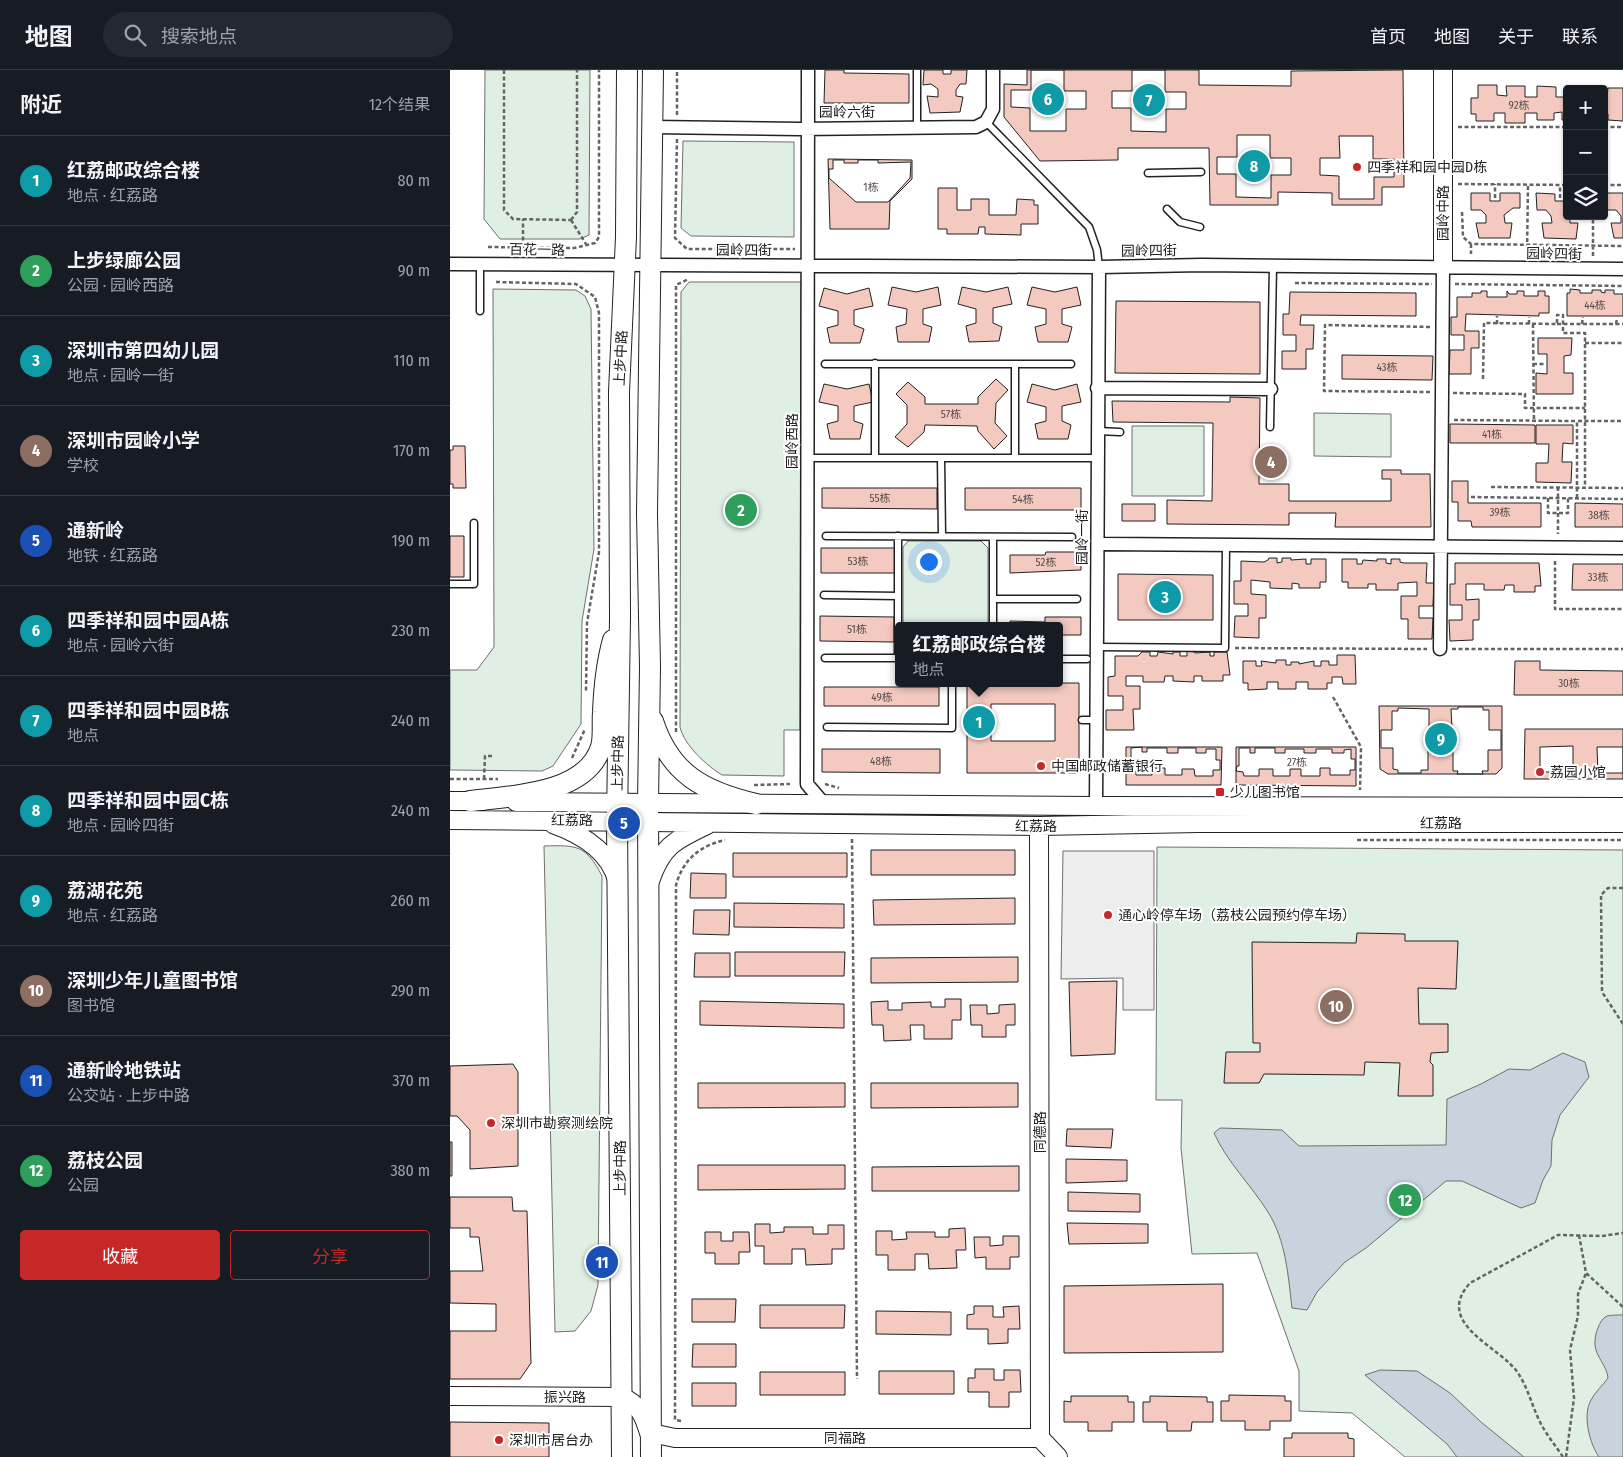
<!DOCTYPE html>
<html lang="zh">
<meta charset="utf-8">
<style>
body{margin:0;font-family:"Fira Sans Condensed","Noto Sans SC",sans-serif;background:#242831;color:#f1f3f6}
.controls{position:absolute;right:15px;top:15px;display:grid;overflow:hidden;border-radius:5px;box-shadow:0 1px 4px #0004}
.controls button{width:45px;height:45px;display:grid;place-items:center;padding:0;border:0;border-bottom:1px solid #363941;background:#171b24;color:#f1f3f6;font:25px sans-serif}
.you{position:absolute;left:478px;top:491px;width:18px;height:18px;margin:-12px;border:4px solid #fff;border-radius:50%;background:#1a73e8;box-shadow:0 0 0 8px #1a73e833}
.badge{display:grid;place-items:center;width:32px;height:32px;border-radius:50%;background:#c62828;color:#fff;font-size:16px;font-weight:700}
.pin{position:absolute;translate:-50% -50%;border:2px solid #fff;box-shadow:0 1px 5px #0006}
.popup{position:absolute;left:445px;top:552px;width:168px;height:65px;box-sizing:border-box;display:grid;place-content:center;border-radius:5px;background:#171b24;filter:drop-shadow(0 1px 4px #0005);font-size:16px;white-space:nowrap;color:#9ea1a6}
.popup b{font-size:19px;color:#f1f3f6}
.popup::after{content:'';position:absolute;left:50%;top:100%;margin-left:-10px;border:10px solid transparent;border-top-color:#171b24}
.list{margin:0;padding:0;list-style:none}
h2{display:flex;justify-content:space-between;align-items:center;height:65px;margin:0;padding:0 20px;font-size:21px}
h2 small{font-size:16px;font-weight:400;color:#9ea1a6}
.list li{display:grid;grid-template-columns:32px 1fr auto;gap:15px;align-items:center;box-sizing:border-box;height:90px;padding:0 20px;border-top:1px solid #363941}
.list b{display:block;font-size:19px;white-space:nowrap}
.list p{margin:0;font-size:16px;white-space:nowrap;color:#9ea1a6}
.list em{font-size:16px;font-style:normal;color:#9ea1a6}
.actions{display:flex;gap:10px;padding:15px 20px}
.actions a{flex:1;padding:11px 0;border:1px solid #c62828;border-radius:5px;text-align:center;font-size:18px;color:#c62828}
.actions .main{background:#c62828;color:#fff}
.icon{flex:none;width:28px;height:28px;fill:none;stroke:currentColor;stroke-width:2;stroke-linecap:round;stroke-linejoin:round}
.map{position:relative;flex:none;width:1173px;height:1387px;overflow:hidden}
header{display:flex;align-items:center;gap:30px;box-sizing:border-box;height:70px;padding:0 25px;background:#171b24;border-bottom:1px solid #363941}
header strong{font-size:24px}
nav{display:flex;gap:28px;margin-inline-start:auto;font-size:18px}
.search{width:350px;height:45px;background:#242831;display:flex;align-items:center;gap:12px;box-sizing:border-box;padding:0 18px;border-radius:28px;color:#9ea1a6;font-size:19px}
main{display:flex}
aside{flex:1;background:#171b24}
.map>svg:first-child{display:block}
</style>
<header>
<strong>地图</strong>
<div class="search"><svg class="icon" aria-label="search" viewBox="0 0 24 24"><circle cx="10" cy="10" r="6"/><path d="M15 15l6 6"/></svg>搜索地点</div>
<nav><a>首页</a><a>地图</a><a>关于</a><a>联系</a></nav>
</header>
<main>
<aside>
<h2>附近<small>12个结果</small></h2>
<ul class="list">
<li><span class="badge" style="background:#0f9aa8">1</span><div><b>红荔邮政综合楼</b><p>地点 · 红荔路</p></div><em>80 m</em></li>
<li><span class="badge" style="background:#2e9e5b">2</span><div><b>上步绿廊公园</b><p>公园 · 园岭西路</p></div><em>90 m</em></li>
<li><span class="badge" style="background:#0f9aa8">3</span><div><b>深圳市第四幼儿园</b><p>地点 · 园岭一街</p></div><em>110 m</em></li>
<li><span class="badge" style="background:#8d6e63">4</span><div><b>深圳市园岭小学</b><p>学校</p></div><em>170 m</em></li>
<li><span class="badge" style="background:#1a4fb4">5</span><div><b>通新岭</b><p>地铁 · 红荔路</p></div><em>190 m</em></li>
<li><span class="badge" style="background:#0f9aa8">6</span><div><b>四季祥和园中园A栋</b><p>地点 · 园岭六街</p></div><em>230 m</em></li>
<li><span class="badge" style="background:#0f9aa8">7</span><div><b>四季祥和园中园B栋</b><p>地点</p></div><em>240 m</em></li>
<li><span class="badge" style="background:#0f9aa8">8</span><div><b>四季祥和园中园C栋</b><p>地点 · 园岭四街</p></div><em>240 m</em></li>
<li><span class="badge" style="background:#0f9aa8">9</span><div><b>荔湖花苑</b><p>地点 · 红荔路</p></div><em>260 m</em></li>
<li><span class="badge" style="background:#8d6e63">10</span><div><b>深圳少年儿童图书馆</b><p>图书馆</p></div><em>290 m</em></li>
<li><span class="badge" style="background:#1a4fb4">11</span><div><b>通新岭地铁站</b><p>公交站 · 上步中路</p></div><em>370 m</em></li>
<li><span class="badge" style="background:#2e9e5b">12</span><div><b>荔枝公园</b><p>公园</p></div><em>380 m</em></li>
</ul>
<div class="actions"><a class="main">收藏</a><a>分享</a></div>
</aside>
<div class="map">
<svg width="1173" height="1387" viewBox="0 0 1173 1387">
<rect width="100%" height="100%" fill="#fff"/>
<!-- green -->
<path fill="#e0efe3" stroke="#6f6f6f" d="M35,0H140L139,165L130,169H50L34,149Z
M233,71L344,72V167L241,166L231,158Z
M239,212H351L350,660H334V706L272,705C257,696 234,675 230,657L231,222Z
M43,219L126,220L135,226L141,239L144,479L132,551L131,654L103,696L92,701L0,700V600H27L44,577Z
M864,343L941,344V387L864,386Z
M682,356H754V426H682Z
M458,471H531L538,478V556H453V477Z
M94,776C127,775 136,775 152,806L148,1215L141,1241L125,1261L105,1262Z
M707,777L1173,780V1387H955L902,1343L849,1341V1301L807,1183L742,1184L731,1078L732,1030H706Z"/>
<!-- parking -->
<path fill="#ededed" stroke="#6f6f6f" d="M613,781H704V940H673V908L611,909Z"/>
<!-- water -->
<path fill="#c7d3dd" stroke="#6f6f6f" d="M1113,983L1135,992L1139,1007L1110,1045L1102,1070L1101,1096L1093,1110L1085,1133L1071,1138L1012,1111H996L916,1178L895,1192L867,1222L857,1240L842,1238C838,1205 836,1171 818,1142C801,1115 777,1092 764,1063L770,1058L832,1060L849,1076L996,1075L997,1029L1031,1014L1059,999L1080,1000Z
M1173,1245V1387H1149C1140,1374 1132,1346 1141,1330C1145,1322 1153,1315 1158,1308C1157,1296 1146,1287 1145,1275C1144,1267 1149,1249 1157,1246C1161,1245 1168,1245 1173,1245Z
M930,1300L967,1301L1000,1323L1031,1352L1074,1387H1007L997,1374L915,1305Z"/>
<!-- building -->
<path fill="#f3c9c0" stroke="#222" fill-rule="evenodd" d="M375,0H394V3L459,4V33H374Z
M474,0H493V4H501V0H517L516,14H510L506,20V26L513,27L510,42L480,43L477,26L488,27V19L481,14L473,15Z
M577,0H749V15L841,16V1L953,0L954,117H932V135H882V123L828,122V135H760L759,78H668V90L590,91L554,47V14L577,15Z
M581,0H614V21H636V39H616V61H580V38L561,37V20H581Z
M682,0H715V22H736V39H716V62L681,61V38H662V21H682Z
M1028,15H1047V25L1057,26L1056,16H1075V27H1087V16L1106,17V27H1115L1116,16H1134V19H1117V50H1112V42L1104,43V50H1087V43H1075V53H1055V43H1044V51H1026V44H1021V28H1028Z
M1158,18H1173V51L1158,50V44H1154V26H1157Z
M787,65H820V88H841V105H821V128L786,127V104H767V87H787Z
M889,66H923V89H944V107H924V129H889V106L870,105V88H890Z
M378,89L462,90V109L440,131L439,159H380Z
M383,90H394V93H408V90H428V93L461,92L460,108L438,132H406L379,108V99H383Z
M488,118H507V140H521V129H539V145H566L567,129L584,130V135H588V154H571V165L535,164V157H529L528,164H497V159H488Z
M1021,123H1040V131H1050V123H1070V138H1063L1054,145L1055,153H1062L1060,168H1029L1026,153H1036V145L1031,140H1021Z
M1086,123L1105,124V131H1115L1117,123V146H1120V153H1128L1126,169L1094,168L1092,153H1102L1101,146L1096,140H1087Z
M1156,123H1173V168H1164L1161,153H1171V146L1166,140H1156Z
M442,217L466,222L488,217L491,235L473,239V254L482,257L479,272H448L446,257L456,254L457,239L438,235Z
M512,217L536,222L558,217L562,234L543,238V253L552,257L549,271L519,272L516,256L526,253V239L508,234Z
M582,217L605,222L627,217L631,235L612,239V254L622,257L618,272H588L585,257L596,254V239L577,235Z
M374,218L397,224L419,218L423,236L404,240V255L414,259L410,273H380L377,258L388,255V241L369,236Z
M1120,219L1130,220V223H1142V220H1151V222L1155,223V220H1164V224H1173V246H1117V223H1120Z
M1031,221H1037V227H1057V221L1059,224H1067V221H1074V226H1088V221H1095V226H1099V243H1089V246L1016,244L1015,261H1029V278H1021V304H999L1000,280H1014V265H1001V247H1007V227H1022V223H1031Z
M840,222L966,223V246L851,245L850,255H864L863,279H856V299H832V281H846V265H833V244H839Z
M666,231L810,232V304L665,303Z
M1088,268H1122L1121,285L1114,286V303H1123V324H1086V303L1097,304V284H1088Z
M892,285L983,286L982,310L892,309Z
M546,309L558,320L546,333L545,353L557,366L544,379L528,361L527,356L475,355L474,362L458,377L445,367L457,354V335L446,324L458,312L475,327V334H528V327Z
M374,314L397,319L419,314L423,332L404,336V351L413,354L410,369H380L377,354L388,351V336L369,332Z
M582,314L605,320L627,314L631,332L612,336V351L621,355L618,369H588L585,354L596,351V337L577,332Z
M780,327L810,328L809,414H839V431H941V409H932V400H951V404H980L981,457H885L886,443H839V455L717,454V430L762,431L763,353L663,352L662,331L780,332Z
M1000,354L1085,355V373H1000Z
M1086,355H1123V374L1113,373L1112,392H1122L1121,413L1086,412V393H1098L1099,374H1086Z
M3,376H15L16,418H3V414H0V380H3Z
M1002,411H1018V433H1091V457H1022L1021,451H1008V432H1002Z
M372,418H487V439L372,438Z
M515,418H631V440H515Z
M1125,433L1173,434V457H1125Z
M672,434H705V451H672Z
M0,466H14V507H0Z
M371,478H445V503H371Z
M596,482H631V500L560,503V485H595Z
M819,488H827V493L832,492V488H841V490L856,489V494H861V489H876V512H870V518H849V514L842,513V519L820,518V512L801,510V524L816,525V548H809V568L784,567L785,546H798V534H784V511H791V491L814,492L818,490Z
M892,489H907V494H912L913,490L927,491V489H936V493L941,494V489H950V492L954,493H977L976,513H984L983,536H969V548H983L982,569H958V549H951V526H967V512L948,513V520H926V514H918V518H898V512H892Z
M1005,493H1089L1091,516H1085V522H1064V515H1055L1054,520H1034V514H1016V530L1029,529V550H1023V570L1000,571L999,550H1012V535H1000V514H1005Z
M1123,494H1173V520H1122Z
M668,504L763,505V550H668Z
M370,546L444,547V572L370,571Z
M595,547H631V565H609V556H560V551L595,552Z
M737,581L745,582V583L760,582V586H764V582H777L780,605H773V611H752V606H744V612L723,611V606H715L714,612H693V606H676V616H690V639H683L684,660H656V640H673V626H658V607L665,606V586H688L692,582H700V586H707L708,582L723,584V582H730V586H737Z
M887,585H905L906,614H893L892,607H882V613H877V619H858V612H846V619H828V612H817V619L798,620V613H793V591H806V596H812L811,591L826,593V590H836V595H841V592H849V594L864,591V596H871V591H879V595H887Z
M1065,591H1090V600L1173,601V625H1064Z
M517,613H629V703H517ZM541,634H605V671H541Z
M374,617H489V636H374Z
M929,636H1052V698L1046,704H938L930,699Z
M1008,637H1033V640H1039V660H1051V680H1038V701H1032L1033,704H1007L1008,701H1003V678H978V700H971V703H948V700L943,699V678H931V660H942V641H948V638L979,639V658H1002L1001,639H1008Z
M1075,659H1173V709H1074Z
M1123,676V702H1090V677Z
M676,677H772L771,715H676Z
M692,677V682H697V678H717V683H728V678H746V683H756V679H766V690H770V700H763V706H745L744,699H732V705H715V698H701L702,705H686V701H677V695H681V678Z
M786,677H906V716L786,715Z
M1147,677H1173V703H1148Z
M789,678H800V683H805V678H825V683H835V679H854V683H866V679H882V683H894V680L901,679V689H905V700H900V705H880V698H870V706H851V699H840V706H823V699H809V706H794L793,702L786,701L787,696H789Z
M372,679H490V703L372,702Z
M421,780H565V805H421Z
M283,783H397V807H283Z
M241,803L276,804V828H240Z
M565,828V854L424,855L423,830Z
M284,833L394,834V858L284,857Z
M244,840H280L279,865L243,864Z
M907,863L955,864V871H1008L1006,919L968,918L969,954H998V982L981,983L980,992L983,995V1026H948L950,993L915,992L914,1005L814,1004L809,1013H774L776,982H810V973H803L802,872L906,873Z
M285,882H395L394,906H285Z
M245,883H280V907H244Z
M568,887V912L421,913V888Z
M667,911L665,984L621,986L619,912Z
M495,929H511V950H502V969H474V955H460L461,970L434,971L433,955H422L421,932L438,931V940H452V933L481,932V937H495Z
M250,931L394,934V958L250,955Z
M565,934V955H556V967H532V955H521L520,935H537V944L549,943V935Z
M63,994L68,1002V1096L20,1099V1060L7,1046H0V996Z
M248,1013H395V1037L248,1038Z
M421,1013H568V1037L421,1038Z
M617,1059H663L661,1078L616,1076Z
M0,1072H2V1106H0Z
M616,1089L677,1090V1111L616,1113Z
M248,1095H395V1119L248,1120Z
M569,1096V1121H422V1097Z
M618,1122L690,1124V1142L618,1141Z
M0,1127H62L63,1141H77L81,1293L70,1309H0V1261H46V1234L0,1233V1201H33L29,1167H20V1158H0Z
M617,1153L698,1154V1173L619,1174Z
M305,1154H320V1163L334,1162V1157H363V1164H378V1155H394V1179H382V1194L356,1195L355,1179H342V1194H314V1176H305Z
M515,1158L516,1180H506L507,1198L479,1199L478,1184H465V1200H438V1185H426V1161H442V1170L457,1169L456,1162H485V1167H499V1159Z
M255,1162H271V1171H283V1162H299L300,1182H289V1194H265V1183H255Z
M553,1166H569V1187H560V1199H536V1187L525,1188L524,1167H540V1176L553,1175Z
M773,1214V1282L614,1283V1216Z
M242,1229H286L285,1252H242Z
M310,1235H395L394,1258H310Z
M524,1236H543V1247H554L553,1237L569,1236L570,1259H558V1273L538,1274V1259H517V1245L524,1244Z
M426,1241L501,1242V1265L426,1264Z
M243,1274H286V1297H242Z
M525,1299H544V1310H554V1300H570L571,1322H559V1337H539V1322H518V1308H525Z
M429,1301H504V1324H429Z
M310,1302H395V1325H310Z
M242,1313H286V1336H242Z
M779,1325L835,1326V1331H841V1351H820V1360H795V1351H771V1331H779Z
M621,1326H678V1332H684V1352H662V1361H638V1352H614V1331L621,1332Z
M700,1326L757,1327V1332H763V1352H742L741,1361H717V1352H693V1332H700Z
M0,1352L99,1353V1387H0Z
M842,1363H898V1368L904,1369V1387H834V1368H842Z"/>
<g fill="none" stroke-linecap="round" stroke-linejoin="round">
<!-- lane casing -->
<g stroke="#222" stroke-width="9">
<path id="lane" d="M467,0V57
M536,52L639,157L647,180L649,197
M698,103L751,102
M717,139L730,152L750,157
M30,241V194
M375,294H621
M820,357L823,196
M647,361L670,362
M357,388H646
M425,388V293
M491,388L492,466
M565,388V294
M376,466L622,467
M0,514H24V453
M374,525L448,526
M543,529H627
M543,556V467
M647,577L775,578L776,475
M375,588H449
M448,588V466
M609,589H637
M632,650H645
M377,657L502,658V613"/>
</g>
<!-- street casing -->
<g stroke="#222" stroke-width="15">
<path id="street" d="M358,0L357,714L375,735
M203,57L350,59L526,57L536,52L543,39V0
M0,194L649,197L752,195L1173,199
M647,318L821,319
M654,474L1173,478
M990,579L993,197
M646,736L649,197"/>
</g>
<!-- secondary casing -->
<g stroke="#222" stroke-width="20">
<path id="secondary" d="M993,197V0
M0,731H33
M66,732L646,736L1173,737
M0,750L589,756L749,753H1173
M103,754C131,764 159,780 167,810
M589,756L590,1368
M200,811C212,776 225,770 257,755
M0,1326L172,1327C189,1334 194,1346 199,1363
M201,1363L225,1368H590
M590,1368L608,1387"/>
</g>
<!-- primary casing -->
<g stroke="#222" stroke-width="22">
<path id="primary" d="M203,651C220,704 254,722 306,734
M20,731C60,726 136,725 151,677C154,667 152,653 153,642C154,617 156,595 163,570
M172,1387L167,750L170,547L169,322L176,167L177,0
M201,1387L198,733L200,597L197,444L203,0"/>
</g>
<!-- path -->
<path stroke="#646464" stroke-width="2.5" stroke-dasharray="4 2.5" stroke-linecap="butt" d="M54,0V140L63,149L121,150
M227,45V0
M1008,57H1117
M1154,57H1173
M227,69L225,168L237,179H345
M1008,114L1117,115
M1154,115H1173
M1045,128V114
M1110,128V115
M1012,142L1013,167L1021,174L1173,176
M121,150L127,142V0
M121,150L136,174
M1021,174V184
M38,177L124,178L145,173L149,167V0
M73,177V149
M1077,185L1078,114
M1143,186V146
M46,212L126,214L145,227L149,243V482L137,553L136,621
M845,213L982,214
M1005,214L1173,216
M1047,254V246
M1079,254V247
M1132,254L1133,247
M1166,254L1167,249
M1135,273H1173
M1083,294H1095
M1033,309L1034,253L1107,254V245H1113V263H1135V417
M980,322L874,321L875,255L981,257
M1003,323L1075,324V338H1135
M1004,350L1127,351
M1041,417L1173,418
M1108,417V464
M1098,428V443H1118V428
M1105,491V539H1173
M785,578L977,579
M1002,579H1173
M883,627L911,677L910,720
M226,662V215L239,209
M122,688L135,659
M0,709H48
M34,709L35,686H42
M375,714L389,718
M304,715L340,714
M402,769L407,1309
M907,770H1173
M1173,818H1158L1151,825L1152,922L1173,954
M1129,1165L1136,1203L1173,1237
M231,1351L225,1350L226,815C233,790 249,776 275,770
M1113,1387C1105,1375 1096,1364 1090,1352C1082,1336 1078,1318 1068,1303C1050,1276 983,1254 1020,1213L1108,1165L1152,1166L1173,1163
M1116,1387L1124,1328L1120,1280L1128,1246V1224L1136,1203"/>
<!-- lane -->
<use href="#lane" stroke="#fff" stroke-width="6"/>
<!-- street -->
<use href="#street" stroke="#fff" stroke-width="12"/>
<!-- secondary -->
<use href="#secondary" stroke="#fff" stroke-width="18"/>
<!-- primary -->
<use href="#primary" stroke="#fff" stroke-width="20"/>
<!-- path-bridge -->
<path stroke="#646464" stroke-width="2.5" stroke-dasharray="4 2.5" stroke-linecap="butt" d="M1083,254L1084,351
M1107,254H1173
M1021,427L1173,429
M1127,428V351H1173"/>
</g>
<!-- markers -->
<g fill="#c62828" stroke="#fff" stroke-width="2">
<circle cx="907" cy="97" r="5"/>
<circle cx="591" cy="696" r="5"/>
<circle cx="1090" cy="702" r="5"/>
<rect x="765" y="717" width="10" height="10" rx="2.5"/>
<circle cx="658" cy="845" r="5"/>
<circle cx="41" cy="1053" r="5"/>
<circle cx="49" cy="1370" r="5"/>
</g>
<g text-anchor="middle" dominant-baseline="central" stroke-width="4" stroke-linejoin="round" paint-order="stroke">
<!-- number labels -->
<g font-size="11" fill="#564c4a">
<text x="1069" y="35">92栋</text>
<text x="421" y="117">1栋</text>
<text x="1145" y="235">44栋</text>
<text x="937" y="297">43栋</text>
<text x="501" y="344">57栋</text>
<text x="1042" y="364">41栋</text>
<text x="430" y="428">55栋</text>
<text x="573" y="429">54栋</text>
<text x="1050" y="442">39栋</text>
<text x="1149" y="445">38栋</text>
<text x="408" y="491">53栋</text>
<text x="596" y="492">52栋</text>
<text x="1148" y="507">33栋</text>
<text x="407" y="559">51栋</text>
<text x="1119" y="613">30栋</text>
<text x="432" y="627">49栋</text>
<text x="431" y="691">48栋</text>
<text x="847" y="692">27栋</text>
</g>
<!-- street labels -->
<g font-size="14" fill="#222" stroke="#fff">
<text x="397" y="42">园岭六街</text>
<text transform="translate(993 143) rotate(-90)">园岭中路</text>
<text transform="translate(87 180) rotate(1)">百花一路</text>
<text x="294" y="180">园岭四街</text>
<text transform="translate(699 181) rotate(-1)">园岭四街</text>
<text transform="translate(1104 184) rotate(1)">园岭四街</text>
<text transform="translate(171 288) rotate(-87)">上步中路</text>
<text transform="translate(342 371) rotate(-90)">园岭西路</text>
<text transform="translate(632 467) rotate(-90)">园岭一街</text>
<text transform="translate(168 693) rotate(-89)">上步中路</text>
<text x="122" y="750">红荔路</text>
<text x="991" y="753">红荔路</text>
<text x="586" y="756">红荔路</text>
<text transform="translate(590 1062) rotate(-90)">同德路</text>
<text transform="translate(170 1098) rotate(-90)">上步中路</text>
<text x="115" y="1327">振兴路</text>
<text x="395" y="1368">同福路</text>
</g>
<!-- poi labels -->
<g font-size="14" fill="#222" stroke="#fff" text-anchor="start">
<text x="917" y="97">四季祥和园中园D栋</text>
<text x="601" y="696">中国邮政储蓄银行</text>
<text x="1100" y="702">荔园小馆</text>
<text x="780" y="722">少儿图书馆</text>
<text x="668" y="845">通心岭停车场（荔枝公园预约停车场）</text>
<text x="51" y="1053">深圳市勘察测绘院</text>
<text x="59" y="1370">深圳市居台办</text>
</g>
</g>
</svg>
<div class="controls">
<button>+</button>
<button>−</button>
<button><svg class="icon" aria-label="layers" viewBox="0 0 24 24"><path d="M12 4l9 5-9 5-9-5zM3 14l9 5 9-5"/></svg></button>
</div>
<div class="you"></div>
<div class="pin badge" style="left:529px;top:652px;background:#0f9aa8">1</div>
<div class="popup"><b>红荔邮政综合楼</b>地点</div>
<div class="pin badge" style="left:291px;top:440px;background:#2e9e5b">2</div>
<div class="pin badge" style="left:715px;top:527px;background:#0f9aa8">3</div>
<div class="pin badge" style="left:821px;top:392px;background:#8d6e63">4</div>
<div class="pin badge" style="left:174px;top:753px;background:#1a4fb4">5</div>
<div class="pin badge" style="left:598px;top:29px;background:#0f9aa8">6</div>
<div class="pin badge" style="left:699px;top:30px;background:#0f9aa8">7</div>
<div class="pin badge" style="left:804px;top:96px;background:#0f9aa8">8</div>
<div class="pin badge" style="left:991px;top:669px;background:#0f9aa8">9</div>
<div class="pin badge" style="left:886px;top:936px;background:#8d6e63">10</div>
<div class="pin badge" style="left:152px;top:1192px;background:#1a4fb4">11</div>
<div class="pin badge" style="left:955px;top:1130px;background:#2e9e5b">12</div>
</div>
</main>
